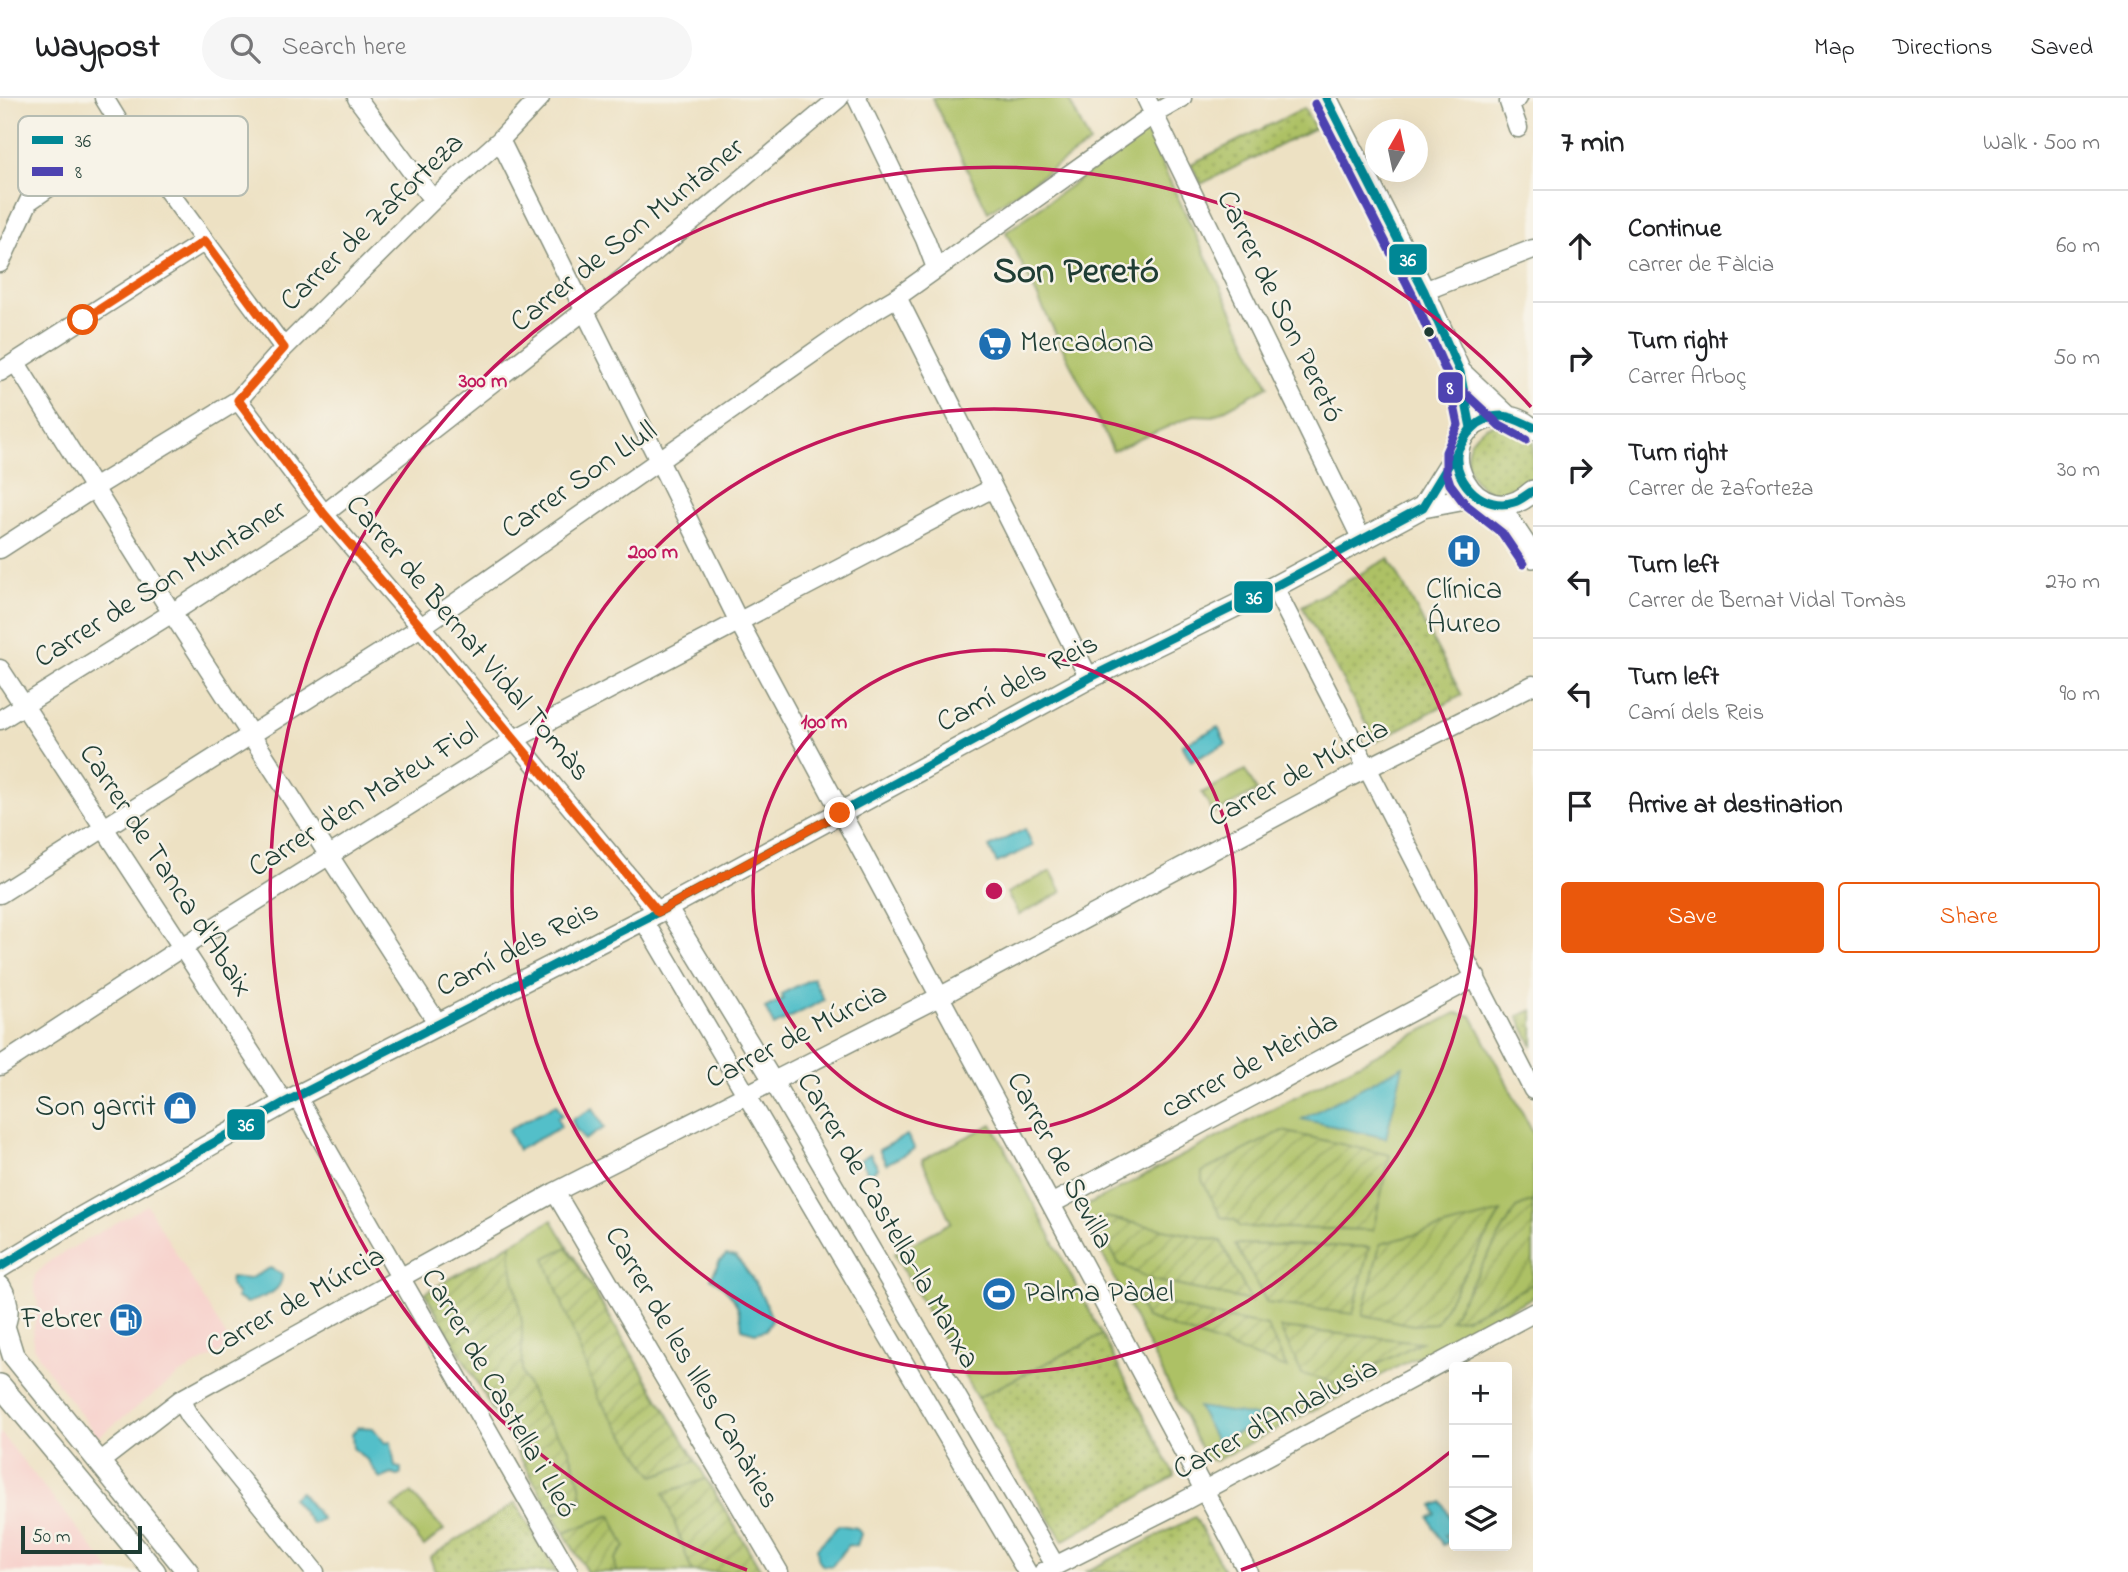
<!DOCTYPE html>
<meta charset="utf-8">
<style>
body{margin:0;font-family:"Indie Flower",sans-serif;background:#f6f6f6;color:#202124}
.controls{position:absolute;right:21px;bottom:21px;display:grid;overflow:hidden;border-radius:7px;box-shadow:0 7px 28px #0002}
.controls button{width:63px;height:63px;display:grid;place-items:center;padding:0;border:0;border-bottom:2px solid #e0e0e0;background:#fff;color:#202124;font:35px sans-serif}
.compass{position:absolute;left:1365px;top:21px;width:63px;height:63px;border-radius:50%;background:#fff;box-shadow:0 7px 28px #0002;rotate:9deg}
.scale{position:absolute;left:21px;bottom:18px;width:121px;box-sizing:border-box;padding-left:7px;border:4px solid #1f3d34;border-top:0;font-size:19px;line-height:24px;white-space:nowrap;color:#1f3d34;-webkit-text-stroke:5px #f7f3e8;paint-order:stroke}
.stop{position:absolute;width:21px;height:21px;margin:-16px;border:5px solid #ea580c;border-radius:50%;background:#fff}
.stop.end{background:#ea580c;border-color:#fff;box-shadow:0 2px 7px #0008}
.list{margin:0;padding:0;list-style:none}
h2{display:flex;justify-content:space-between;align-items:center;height:91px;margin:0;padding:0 28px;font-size:30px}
h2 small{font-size:23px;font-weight:400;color:#757577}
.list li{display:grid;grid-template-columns:46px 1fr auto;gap:21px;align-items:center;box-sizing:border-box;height:112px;padding:0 28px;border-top:2px solid #e0e0e0}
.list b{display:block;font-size:26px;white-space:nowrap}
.list p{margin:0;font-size:23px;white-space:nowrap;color:#757577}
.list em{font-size:23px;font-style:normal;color:#757577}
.actions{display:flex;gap:14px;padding:21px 28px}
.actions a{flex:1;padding:16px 0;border:2px solid #ea580c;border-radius:7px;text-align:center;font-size:24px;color:#ea580c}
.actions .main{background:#ea580c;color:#fff}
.icon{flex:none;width:38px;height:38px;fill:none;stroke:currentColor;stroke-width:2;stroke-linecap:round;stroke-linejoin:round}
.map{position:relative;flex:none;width:1533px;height:1474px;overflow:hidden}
header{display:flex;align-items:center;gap:42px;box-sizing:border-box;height:98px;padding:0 35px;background:#fff;border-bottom:2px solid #e0e0e0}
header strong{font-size:33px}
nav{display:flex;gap:38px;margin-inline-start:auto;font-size:24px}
.search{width:490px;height:63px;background:#f6f6f6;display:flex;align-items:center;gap:18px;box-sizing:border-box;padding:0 24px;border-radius:38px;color:#757577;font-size:26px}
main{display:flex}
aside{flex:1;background:#fff}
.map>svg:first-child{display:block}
</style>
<header>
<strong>Waypost</strong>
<div class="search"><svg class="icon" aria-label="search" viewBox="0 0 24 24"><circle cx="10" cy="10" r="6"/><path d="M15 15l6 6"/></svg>Search here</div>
<nav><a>Map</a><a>Directions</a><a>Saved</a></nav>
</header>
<main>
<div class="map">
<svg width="1533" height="1474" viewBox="0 0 1533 1474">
<defs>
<pattern id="grass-dots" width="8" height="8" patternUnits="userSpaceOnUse" patternTransform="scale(1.75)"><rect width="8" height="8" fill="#adc165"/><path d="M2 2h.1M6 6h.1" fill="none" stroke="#8c9e54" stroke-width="1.8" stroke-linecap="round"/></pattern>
<pattern id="garden-furrows" width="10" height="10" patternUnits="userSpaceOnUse" patternTransform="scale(1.75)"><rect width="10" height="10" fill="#adc165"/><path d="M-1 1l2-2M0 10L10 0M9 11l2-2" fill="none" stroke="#8c9e54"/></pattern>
</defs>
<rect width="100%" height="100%" fill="#f7f3e8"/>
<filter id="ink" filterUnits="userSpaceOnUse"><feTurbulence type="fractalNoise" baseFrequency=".0143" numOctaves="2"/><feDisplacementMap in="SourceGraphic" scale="14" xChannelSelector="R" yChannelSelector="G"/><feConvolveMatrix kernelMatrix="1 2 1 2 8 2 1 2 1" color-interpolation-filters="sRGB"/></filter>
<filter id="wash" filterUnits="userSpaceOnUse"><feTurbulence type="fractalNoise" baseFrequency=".00686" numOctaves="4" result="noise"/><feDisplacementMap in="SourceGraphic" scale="28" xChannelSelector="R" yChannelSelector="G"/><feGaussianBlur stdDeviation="1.57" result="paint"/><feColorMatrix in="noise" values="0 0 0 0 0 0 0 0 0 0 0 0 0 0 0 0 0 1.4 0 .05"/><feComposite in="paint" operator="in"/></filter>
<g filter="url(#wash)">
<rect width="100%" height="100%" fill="#ede1c3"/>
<!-- built -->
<path fill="#f7d0cb" d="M147,1107L232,1248L180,1276L98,1339L50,1276L34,1250L32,1239L38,1205L34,1188L35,1177L51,1162Z
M0,1334L112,1474H0Z"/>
<!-- grass -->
<path fill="url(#grass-dots)" stroke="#667f4c" stroke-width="2" d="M1304,10L1315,30L1201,86L1191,66Z
M1506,325L1533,342V380C1489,426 1441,358 1484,330C1489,326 1500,326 1506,325Z
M1389,460L1462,597L1376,644L1302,508Z
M1533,912V949L1518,918Z
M1102,1237L1175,1378L1063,1443L977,1300Z
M516,1405L556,1474H435L430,1459Z
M1195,1419L1225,1474H1085Z"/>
<!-- park -->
<path fill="#adc165" stroke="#667f4c" stroke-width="2" d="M932,0H1068L1090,45L988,114Z
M1146,33L1268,288L1213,318L1194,317L1113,353L1006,134Z
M1245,672L1257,693L1214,716L1202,695Z
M1051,773L1062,794L1019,817L1007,795Z
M1456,915L1472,918L1533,1035V1199L1215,1363L1205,1359L1085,1122L1086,1108Z
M992,1026L1102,1237L977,1300L894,1156L951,1124L922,1062Z
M552,1122L762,1474H587L425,1195Z
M411,1395L444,1432L424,1448L393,1409Z"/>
<!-- garden -->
<path fill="url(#garden-furrows)" stroke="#667f4c" stroke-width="2" d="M1282,1033L1390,1057L1373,1132L1240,1129L1235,1122L1221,1119L1202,1082V1074Z
M1533,1103V1186L1466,1220L1450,1222L1516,1110Z
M1501,1114L1436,1225L1414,1227L1363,1217L1380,1146Z
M1105,1119L1221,1143L1251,1203L1152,1182L1119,1166L1102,1135Z
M511,1146V1162L522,1224V1275L541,1316L568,1349L579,1381L583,1407L553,1416L425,1195Z
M1235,1146L1369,1149L1353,1216L1267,1205Z
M567,1149L696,1363L654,1378L598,1300L545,1160Z
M1134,1194L1199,1215L1267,1228L1287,1270L1146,1220Z
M1280,1230L1421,1244L1340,1286L1302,1276Z
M706,1381L762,1474H692L664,1395Z
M611,1417L625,1449L615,1461L616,1474H587L564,1435Z"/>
<!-- water -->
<path fill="#52bfc9" stroke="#387e7e" stroke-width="2" d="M1218,629L1226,646L1191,663L1182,647Z
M1025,731L1033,748L997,765L989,749Z
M813,880L824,902L774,928L765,910L783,901L781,896Z
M1403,968L1386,1040L1302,1021Z
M556,1006L562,1017L557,1020L561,1029L518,1052L508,1032Z
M593,1010L604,1030L584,1042L579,1034H577L572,1022Z
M907,1037L915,1051L886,1066L879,1052Z
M870,1056L878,1070L869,1076L860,1062Z
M726,1157L736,1159C751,1177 765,1199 772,1222L766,1232L755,1235L742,1231C741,1208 731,1191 711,1180L719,1164Z
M270,1170L282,1176C283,1195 262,1199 247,1205L237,1200V1195L230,1188L231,1179L249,1181Z
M1198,1309L1267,1320L1217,1345Z
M358,1329L373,1330L385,1345L391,1344L395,1369L401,1370V1375L398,1378L392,1376L380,1381L368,1363L353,1350L352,1336Z
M300,1394L322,1421L312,1426L292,1400Z
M1442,1404L1454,1427V1432L1445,1437L1449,1444L1443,1447L1429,1420L1436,1416L1433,1408Z
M839,1427L857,1430L861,1436L857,1448L848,1447L832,1468L822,1467L818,1460L817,1450Z"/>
</g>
<g filter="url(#ink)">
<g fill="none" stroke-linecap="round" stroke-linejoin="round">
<!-- minor casing -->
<g stroke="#868f7c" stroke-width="21">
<path id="minor" d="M104,0L126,36L284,250
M357,0L433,102
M857,0L925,141L936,170
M1146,0L1362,442
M1518,0L1509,4L1518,30
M500,42L739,524L1248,1474
M0,165L29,103L126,36
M1424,193L1533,151
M897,199L1089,580
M16,265L172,515L438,926
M0,274L205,143
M238,302L324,416L421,529L658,814
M0,451L94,390L238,302L284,250L433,102L500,42L540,0
M1274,489L1533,992
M0,571L284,1005
M0,622L172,515L324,416L584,213L839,0
M0,796L421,529L870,215L897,199L1154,16L1182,0
M667,809L773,983L1055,1467
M643,821L1027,1474
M0,968L181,850L515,641L993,390
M297,999L569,1474
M555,1094L779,1474
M1051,1106L1476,879
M180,1302L189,1318L315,1474
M101,1363L180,1302L555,1094L939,899L1348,680L1533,587
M1043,1474L1184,1403L1533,1215"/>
</g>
<!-- tertiary casing -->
<g stroke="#868f7c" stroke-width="24">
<path id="tertiary" d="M1326,0L1424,193L1460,274L1471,330
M1460,274L1508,319
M1533,332C1521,320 1505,316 1489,320C1421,339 1476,445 1533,393
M1488,405L1510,424L1533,459
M1423,409L1458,353
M0,1169L72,1125L284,1005L658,814L1089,580L1274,489L1423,409L1476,399
M0,1189C9,1204 10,1220 0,1234
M4,1228L13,1257L188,1474
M0,1287L155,1474"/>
</g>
<!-- minor -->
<use href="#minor" stroke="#fff" stroke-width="18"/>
<!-- tertiary -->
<use href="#tertiary" stroke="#fff" stroke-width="21"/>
<!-- bus-1 casing -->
<g stroke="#f7f3e8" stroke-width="14">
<path id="bus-1" d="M1326,0L1424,193L1460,274L1471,330
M1533,329C1523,325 1514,319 1502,318C1491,318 1481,322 1473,330C1465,338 1458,346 1457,357C1454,386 1486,414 1514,404C1521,402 1527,396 1533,393
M0,1169L72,1125L284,1005L658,814L1089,580L1274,489L1423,409L1471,330"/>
</g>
<!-- bus-2 casing -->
<g stroke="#f7f3e8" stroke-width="14">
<path id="bus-2" d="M1315,6L1413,198L1448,278L1458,327L1446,354V374L1450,386L1465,406L1502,435L1523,466
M1442,265L1451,282L1500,328L1526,342"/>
</g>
<!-- bus-1 -->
<use href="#bus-1" stroke="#008795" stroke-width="9"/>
<!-- bus-2 -->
<use href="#bus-2" stroke="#4e43b1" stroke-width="9"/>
</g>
</g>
<g fill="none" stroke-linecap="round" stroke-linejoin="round" filter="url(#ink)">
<!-- route -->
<path stroke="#ea580c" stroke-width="9" d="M83,222L205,143L284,250L238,302L324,416L421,529L658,814L840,715"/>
</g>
<!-- distance rings -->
<g fill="none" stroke="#c2185b" stroke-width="3.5">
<circle cx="994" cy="793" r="241"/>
<circle cx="994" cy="793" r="482"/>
<path d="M1454 1351A723 723 0 0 1 1241 1472M747 1472A723 723 0 1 1 1531 309"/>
</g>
<!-- icons -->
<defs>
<g id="supermarket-disc" transform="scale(1.75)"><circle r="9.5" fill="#1f6fb2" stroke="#f7f3e8"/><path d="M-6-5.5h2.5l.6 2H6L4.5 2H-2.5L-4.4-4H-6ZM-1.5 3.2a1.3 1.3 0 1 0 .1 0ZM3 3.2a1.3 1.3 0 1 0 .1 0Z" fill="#fff"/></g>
<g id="hospital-disc" transform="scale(1.75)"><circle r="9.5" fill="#1f6fb2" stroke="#f7f3e8"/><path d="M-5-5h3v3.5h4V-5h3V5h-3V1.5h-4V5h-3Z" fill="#fff"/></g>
<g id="shop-disc" transform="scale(1.75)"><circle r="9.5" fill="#1f6fb2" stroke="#f7f3e8"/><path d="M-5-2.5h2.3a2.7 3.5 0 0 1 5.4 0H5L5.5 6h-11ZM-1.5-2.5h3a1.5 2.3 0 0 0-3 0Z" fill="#fff"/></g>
<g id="stadium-disc" transform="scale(1.75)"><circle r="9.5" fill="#1f6fb2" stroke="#f7f3e8"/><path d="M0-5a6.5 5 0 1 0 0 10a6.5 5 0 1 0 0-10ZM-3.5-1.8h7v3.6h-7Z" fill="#fff"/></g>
<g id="fuel-disc" transform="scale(1.75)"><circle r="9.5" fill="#1f6fb2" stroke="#f7f3e8"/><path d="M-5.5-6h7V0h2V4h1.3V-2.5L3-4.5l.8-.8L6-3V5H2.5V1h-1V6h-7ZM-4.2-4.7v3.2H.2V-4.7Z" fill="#fff"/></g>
</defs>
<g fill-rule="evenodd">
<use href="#supermarket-disc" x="995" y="246"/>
<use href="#hospital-disc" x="1464" y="453"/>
<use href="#shop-disc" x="180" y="1010"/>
<use href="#stadium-disc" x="999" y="1196"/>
<use href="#fuel-disc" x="126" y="1222"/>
</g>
<!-- markers -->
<circle fill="#1f3d34" stroke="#f7f3e8" stroke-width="2.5" cx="1429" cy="234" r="6"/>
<g text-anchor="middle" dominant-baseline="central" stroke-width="5" stroke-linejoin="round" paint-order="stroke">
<!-- street labels -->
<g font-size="30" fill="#1f3d34" stroke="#f7f3e8">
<text transform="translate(373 125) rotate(-44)">Carrer de Zaforteza</text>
<text transform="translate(628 138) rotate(-39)">Carrer de Son Muntaner</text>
<text transform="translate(1279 209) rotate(64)">Carrer de Son Peretó</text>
<text transform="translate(580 383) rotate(-35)">Carrer Son Llull</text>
<text transform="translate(161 487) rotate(-32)">Carrer de Son Muntaner</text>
<text transform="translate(467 541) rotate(50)">Carrer de Bernat Vidal Tomàs</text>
<text transform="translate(1018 586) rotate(-28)">Camí dels Reis</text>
<text transform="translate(1299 676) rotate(-28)">Carrer de Múrcia</text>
<text transform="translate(364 703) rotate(-32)">Carrer d'en Mateu Fiol</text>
<text transform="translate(165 773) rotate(57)">Carrer de Tanca d'Abaix</text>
<text transform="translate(518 852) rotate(-27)">Camí dels Reis</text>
<text transform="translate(797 939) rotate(-27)">Carrer de Múrcia</text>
<text transform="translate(1250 968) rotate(-28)">carrer de Mèrida</text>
<text transform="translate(1059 1063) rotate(62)">Carrer de Sevilla</text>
<text transform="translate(887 1123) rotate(60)">Carrer de Castella-la Manxa</text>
<text transform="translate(296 1205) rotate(-29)">Carrer de Múrcia</text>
<text transform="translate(691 1270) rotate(60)">Carrer de les Illes Canàries</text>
<text transform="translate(498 1296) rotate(60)">Carrer de Castella i Lleó</text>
<text transform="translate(1276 1322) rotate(-28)">Carrer d'Andalusia</text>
</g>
<!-- poi labels -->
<g font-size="30" fill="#1f3d34" stroke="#f7f3e8" text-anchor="start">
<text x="1020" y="246">Mercadona</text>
<text x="1464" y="493" text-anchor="middle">Clínica<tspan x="1464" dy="34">Áureo</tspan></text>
<text x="156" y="1010" text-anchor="end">Son garrit</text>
<text x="1024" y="1196">Palma Pàdel</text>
<text x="102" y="1222" text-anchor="end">Febrer</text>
</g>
<!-- district labels -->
<g font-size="37" font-weight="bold" fill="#1f3d34" stroke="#f7f3e8">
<text x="1076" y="175">Son Peretó</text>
</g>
</g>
<!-- legend -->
<rect x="18" y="18" width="230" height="80" rx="10" fill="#f7f3e8" stroke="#b6bcb2" stroke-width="2"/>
<rect x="32" y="38" width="31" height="8" fill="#008795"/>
<rect x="32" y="69" width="31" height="9" fill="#4e43b1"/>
<g font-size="19" fill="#1f3d34">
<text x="75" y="49">36</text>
<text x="75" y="80">8</text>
</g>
<circle cx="994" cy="793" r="10" fill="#c2185b" stroke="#f7f3e8" stroke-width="3.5"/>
<g font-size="21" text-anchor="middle" font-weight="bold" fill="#c2185b" stroke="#f7f3e8" stroke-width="5" stroke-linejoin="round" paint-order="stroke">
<text x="483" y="289">300 m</text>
<text x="653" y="460">200 m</text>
<text x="824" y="630">100 m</text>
</g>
<g stroke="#f7f3e8" stroke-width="2.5">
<rect x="1388" y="145" width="40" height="33" rx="7" fill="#008795"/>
<rect x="1437" y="273" width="27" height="33" rx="7" fill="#4e43b1"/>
<rect x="1233" y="482" width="41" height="34" rx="7" fill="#008795"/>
<rect x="226" y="1010" width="40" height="33" rx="7" fill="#008795"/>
</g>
<g font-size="19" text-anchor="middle" font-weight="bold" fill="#fff">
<text x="1408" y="168">36</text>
<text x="1450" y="296">8</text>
<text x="1254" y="506">36</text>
<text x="246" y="1033">36</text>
</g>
</svg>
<div class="controls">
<button>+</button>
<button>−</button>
<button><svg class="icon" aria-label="layers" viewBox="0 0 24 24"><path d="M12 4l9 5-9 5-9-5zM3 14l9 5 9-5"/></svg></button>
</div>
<svg class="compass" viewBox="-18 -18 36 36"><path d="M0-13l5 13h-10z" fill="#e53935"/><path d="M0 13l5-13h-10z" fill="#757577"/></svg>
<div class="scale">50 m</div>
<div class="stop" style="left:83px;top:222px"></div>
<div class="stop end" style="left:840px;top:715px"></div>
</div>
<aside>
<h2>7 min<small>Walk · 500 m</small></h2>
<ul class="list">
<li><svg class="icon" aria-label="ahead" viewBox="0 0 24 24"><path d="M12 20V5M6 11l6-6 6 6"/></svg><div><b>Continue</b><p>carrer de Fàlcia</p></div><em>60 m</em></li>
<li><svg class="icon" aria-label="right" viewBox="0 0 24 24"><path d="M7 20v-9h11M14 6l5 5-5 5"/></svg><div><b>Turn right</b><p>Carrer Arboç</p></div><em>50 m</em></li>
<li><svg class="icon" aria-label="right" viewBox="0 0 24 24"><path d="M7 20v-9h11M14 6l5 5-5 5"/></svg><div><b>Turn right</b><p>Carrer de Zaforteza</p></div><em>30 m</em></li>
<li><svg class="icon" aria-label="left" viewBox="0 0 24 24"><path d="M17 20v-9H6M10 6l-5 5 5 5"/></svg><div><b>Turn left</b><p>Carrer de Bernat Vidal Tomàs</p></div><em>270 m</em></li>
<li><svg class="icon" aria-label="left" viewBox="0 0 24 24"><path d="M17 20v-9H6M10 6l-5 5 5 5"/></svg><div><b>Turn left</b><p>Camí dels Reis</p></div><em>90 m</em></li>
<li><svg class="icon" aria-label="arrive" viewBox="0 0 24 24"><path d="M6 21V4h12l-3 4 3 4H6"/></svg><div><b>Arrive at destination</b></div></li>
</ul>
<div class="actions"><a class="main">Save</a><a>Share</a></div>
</aside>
</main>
